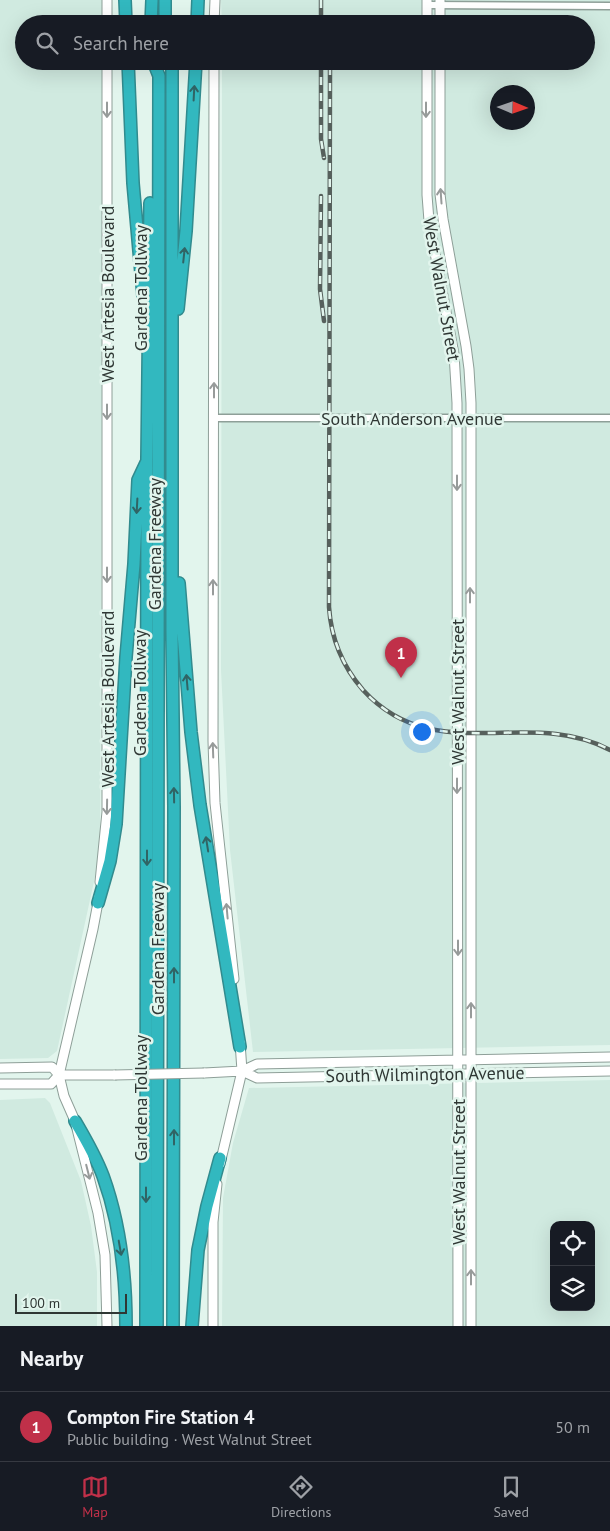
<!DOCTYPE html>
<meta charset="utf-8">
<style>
body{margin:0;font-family:"PT Sans",sans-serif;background:#242831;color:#f1f3f6}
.controls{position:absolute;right:15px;bottom:15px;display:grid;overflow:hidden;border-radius:10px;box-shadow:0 5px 20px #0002}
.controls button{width:45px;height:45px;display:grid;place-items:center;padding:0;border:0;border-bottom:1px solid #363941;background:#171b24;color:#f1f3f6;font:25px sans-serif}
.compass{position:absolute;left:490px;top:85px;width:45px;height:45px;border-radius:50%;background:#171b24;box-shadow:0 5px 20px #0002;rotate:92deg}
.scale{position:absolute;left:15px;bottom:12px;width:112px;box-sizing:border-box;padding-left:5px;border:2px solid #2f3734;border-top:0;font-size:14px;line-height:18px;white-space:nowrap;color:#2f3734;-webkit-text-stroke:4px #e2f5ed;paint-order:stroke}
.you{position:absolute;left:421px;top:731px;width:18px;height:18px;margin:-12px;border:4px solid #fff;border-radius:50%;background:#1a73e8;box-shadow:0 0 0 8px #1a73e833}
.badge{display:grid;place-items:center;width:32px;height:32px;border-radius:50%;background:#c03049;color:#fff;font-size:16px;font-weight:700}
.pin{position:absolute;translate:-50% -41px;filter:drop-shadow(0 1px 2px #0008)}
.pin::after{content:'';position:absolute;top:26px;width:18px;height:15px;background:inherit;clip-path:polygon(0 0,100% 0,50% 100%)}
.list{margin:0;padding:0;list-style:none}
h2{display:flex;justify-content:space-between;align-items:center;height:65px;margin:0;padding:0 20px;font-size:21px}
h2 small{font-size:16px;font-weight:400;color:#9ea1a6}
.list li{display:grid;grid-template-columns:32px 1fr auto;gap:15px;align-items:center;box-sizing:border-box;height:70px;padding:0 20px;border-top:1px solid #363941}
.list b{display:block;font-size:19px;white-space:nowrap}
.list p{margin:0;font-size:16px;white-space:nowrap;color:#9ea1a6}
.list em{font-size:16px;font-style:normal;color:#9ea1a6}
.icon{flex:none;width:28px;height:28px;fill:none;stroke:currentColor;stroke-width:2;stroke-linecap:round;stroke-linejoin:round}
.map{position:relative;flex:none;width:610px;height:1326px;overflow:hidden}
.search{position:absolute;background:#171b24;box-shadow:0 5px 20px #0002;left:15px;right:15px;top:15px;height:55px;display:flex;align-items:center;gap:12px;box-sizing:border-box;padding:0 18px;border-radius:28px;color:#9ea1a6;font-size:19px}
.sheet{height:135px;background:#171b24}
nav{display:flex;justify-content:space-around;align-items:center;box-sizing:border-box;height:70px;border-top:1px solid #363941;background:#171b24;font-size:14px;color:#9ea1a6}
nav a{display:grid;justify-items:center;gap:2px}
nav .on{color:#c03049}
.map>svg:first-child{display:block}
</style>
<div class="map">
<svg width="610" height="1326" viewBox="0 0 610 1326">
<rect width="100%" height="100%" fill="#e2f5ed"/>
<!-- built -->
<path fill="#d0eae0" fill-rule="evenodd" d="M0,0H103V24H24V61H103L100,854L57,1051L48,1058L0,1059Z
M221,0H610V1045L253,1052L230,850L221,670L222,61H586V24H222ZM498,92H528V122H498Z
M610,1080V1326H222L223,1198L233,1143L249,1088ZM554,1225H591V1307H554Z
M45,1098L50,1103L81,1181L91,1226L97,1272V1326H0V1100Z"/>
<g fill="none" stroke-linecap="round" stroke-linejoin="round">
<!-- street casing -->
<g stroke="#8e9f98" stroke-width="9">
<path id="street" d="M427,5L610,6
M214,418H610"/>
</g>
<!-- secondary casing -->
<g stroke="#8e9f98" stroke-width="11">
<path id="secondary" d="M107,0V24
M214,24L215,0
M427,24V0
M440,24V0
M214,61L213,741L215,803L234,979
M427,61V195L429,221L454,354L457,403L458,1326
M440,61V194L443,219L466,346L469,369L471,403V1326
M100,882L107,812V61
M99,897L93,929L59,1075L64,1096L75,1121L98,1213L105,1255L107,1326
M0,1068L52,1067L59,1075
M242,1071L257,1078L610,1071
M204,1073L242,1071L257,1064L610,1057
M0,1084H51L59,1075H115
M220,1164L242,1071L240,1042
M213,1326V1222L217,1184"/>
</g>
<!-- highway casing -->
<g stroke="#318b8e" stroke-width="14">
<path id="highway" d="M125,0L126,24
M165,0V24
M151,24L152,0
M197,24L198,0
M128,61L133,183L143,296
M153,61L159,76L157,1326
M172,61V631L174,807L173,1326
M178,309L186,231L196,61
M179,583L191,732L200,805L240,1047
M98,903L110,861L116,824L126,657L134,564L138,480L146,463
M75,1121C85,1138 96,1157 103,1176C120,1223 126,1276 126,1326
M146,1326L147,459L150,203
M192,1326L198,1250L207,1206L220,1158"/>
</g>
<!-- street -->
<use href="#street" stroke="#fff" stroke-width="6"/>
<!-- secondary -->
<use href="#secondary" stroke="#fff" stroke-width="9"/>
<!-- highway -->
<use href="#highway" stroke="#32b8bf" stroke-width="11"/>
<!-- rail casing -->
<g stroke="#56605c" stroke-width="4.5">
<path id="rail" d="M321,24V0
M321,61V139L324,158
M330,67L329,607C331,638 343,667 363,690C435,769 528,706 610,750
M321,196L320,289L324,321"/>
</g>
<!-- rail -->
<use href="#rail" stroke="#e2f5ed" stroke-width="2.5" stroke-dasharray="8" stroke-linecap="butt"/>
<!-- secondary-bridge casing -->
<g stroke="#8e9f98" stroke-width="11" stroke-linecap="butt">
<path id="secondary-bridge" d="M115,1075L204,1073"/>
</g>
<!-- secondary-bridge -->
<use href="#secondary-bridge" stroke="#fff" stroke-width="9"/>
</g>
<!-- one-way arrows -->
<defs><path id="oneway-shaft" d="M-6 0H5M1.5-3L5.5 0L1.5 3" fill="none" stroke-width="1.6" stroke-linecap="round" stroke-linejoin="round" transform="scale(1.25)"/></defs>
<g stroke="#306465">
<use href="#oneway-shaft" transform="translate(194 93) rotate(-87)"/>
<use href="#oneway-shaft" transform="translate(184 255) rotate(-84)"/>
<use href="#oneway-shaft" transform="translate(137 506) rotate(93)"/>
<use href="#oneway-shaft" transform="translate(187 682) rotate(-95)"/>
<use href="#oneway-shaft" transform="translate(174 795) rotate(-91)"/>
<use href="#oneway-shaft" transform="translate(207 844) rotate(-99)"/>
<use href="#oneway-shaft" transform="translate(147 858) rotate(90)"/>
<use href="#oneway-shaft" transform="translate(174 975) rotate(-90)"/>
<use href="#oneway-shaft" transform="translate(174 1137) rotate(-90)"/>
<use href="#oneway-shaft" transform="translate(146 1195) rotate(90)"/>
<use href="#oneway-shaft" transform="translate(120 1248) rotate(80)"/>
</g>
<g stroke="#979b9a">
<use href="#oneway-shaft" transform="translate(107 110) rotate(90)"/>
<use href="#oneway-shaft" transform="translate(426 110) rotate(90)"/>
<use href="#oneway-shaft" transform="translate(441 196) rotate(-94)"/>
<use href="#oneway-shaft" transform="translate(214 390) rotate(-90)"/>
<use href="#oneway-shaft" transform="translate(107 412) rotate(90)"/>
<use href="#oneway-shaft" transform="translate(457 483) rotate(90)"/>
<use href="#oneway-shaft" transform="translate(107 575) rotate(90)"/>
<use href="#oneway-shaft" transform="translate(213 587) rotate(-90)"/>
<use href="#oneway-shaft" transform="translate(470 595) rotate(-90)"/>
<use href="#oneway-shaft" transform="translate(213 750) rotate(-92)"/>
<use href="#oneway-shaft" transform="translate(457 786) rotate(90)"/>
<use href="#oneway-shaft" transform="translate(107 807) rotate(91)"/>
<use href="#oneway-shaft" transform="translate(227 911) rotate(-95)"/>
<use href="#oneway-shaft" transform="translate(458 948) rotate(90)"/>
<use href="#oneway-shaft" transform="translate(471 1010) rotate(-90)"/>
<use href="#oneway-shaft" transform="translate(88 1172) rotate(76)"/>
<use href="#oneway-shaft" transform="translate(471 1277) rotate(-90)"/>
</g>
<g text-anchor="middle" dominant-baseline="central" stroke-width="5" stroke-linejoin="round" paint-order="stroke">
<!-- street labels -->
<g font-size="18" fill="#2f3734" stroke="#e2f5ed">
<text transform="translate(140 288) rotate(-90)">Gardena Tollway</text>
<text transform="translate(442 289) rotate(80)">West Walnut Street</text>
<text transform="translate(107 294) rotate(-90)">West Artesia Boulevard</text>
<text x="412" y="418">South Anderson Avenue</text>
<text transform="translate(154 544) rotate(-90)">Gardena Freeway</text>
<text transform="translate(457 692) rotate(-90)">West Walnut Street</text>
<text transform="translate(139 693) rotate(-90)">Gardena Tollway</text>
<text transform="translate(107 699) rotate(-90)">West Artesia Boulevard</text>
<text transform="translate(157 949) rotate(-90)">Gardena Freeway</text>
<text transform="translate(425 1074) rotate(-1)">South Wilmington Avenue</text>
<text transform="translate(140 1098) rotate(-90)">Gardena Tollway</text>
<text transform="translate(458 1172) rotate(-90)">West Walnut Street</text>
</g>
</g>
</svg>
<div class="controls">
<button><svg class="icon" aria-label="locate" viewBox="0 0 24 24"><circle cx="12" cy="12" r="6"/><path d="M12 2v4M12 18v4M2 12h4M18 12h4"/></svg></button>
<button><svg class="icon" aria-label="layers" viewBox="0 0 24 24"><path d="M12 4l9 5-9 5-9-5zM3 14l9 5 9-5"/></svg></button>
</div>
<svg class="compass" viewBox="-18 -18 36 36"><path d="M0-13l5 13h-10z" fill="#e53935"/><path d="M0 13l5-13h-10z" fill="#9ea1a6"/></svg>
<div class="scale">100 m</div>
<div class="you"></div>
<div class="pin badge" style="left:401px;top:678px">1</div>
<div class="search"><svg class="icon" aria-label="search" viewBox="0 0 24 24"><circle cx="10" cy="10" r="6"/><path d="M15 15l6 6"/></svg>Search here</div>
</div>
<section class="sheet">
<h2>Nearby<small></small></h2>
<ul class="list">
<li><span class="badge">1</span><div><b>Compton Fire Station 4</b><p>Public building · West Walnut Street</p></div><em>50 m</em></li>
</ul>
</section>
<nav>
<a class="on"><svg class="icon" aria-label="map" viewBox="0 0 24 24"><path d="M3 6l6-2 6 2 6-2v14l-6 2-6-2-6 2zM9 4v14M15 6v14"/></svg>Map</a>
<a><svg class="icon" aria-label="directions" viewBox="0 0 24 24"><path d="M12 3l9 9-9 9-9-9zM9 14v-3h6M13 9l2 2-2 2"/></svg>Directions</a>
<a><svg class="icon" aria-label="saved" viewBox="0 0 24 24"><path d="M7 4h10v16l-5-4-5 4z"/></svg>Saved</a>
</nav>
